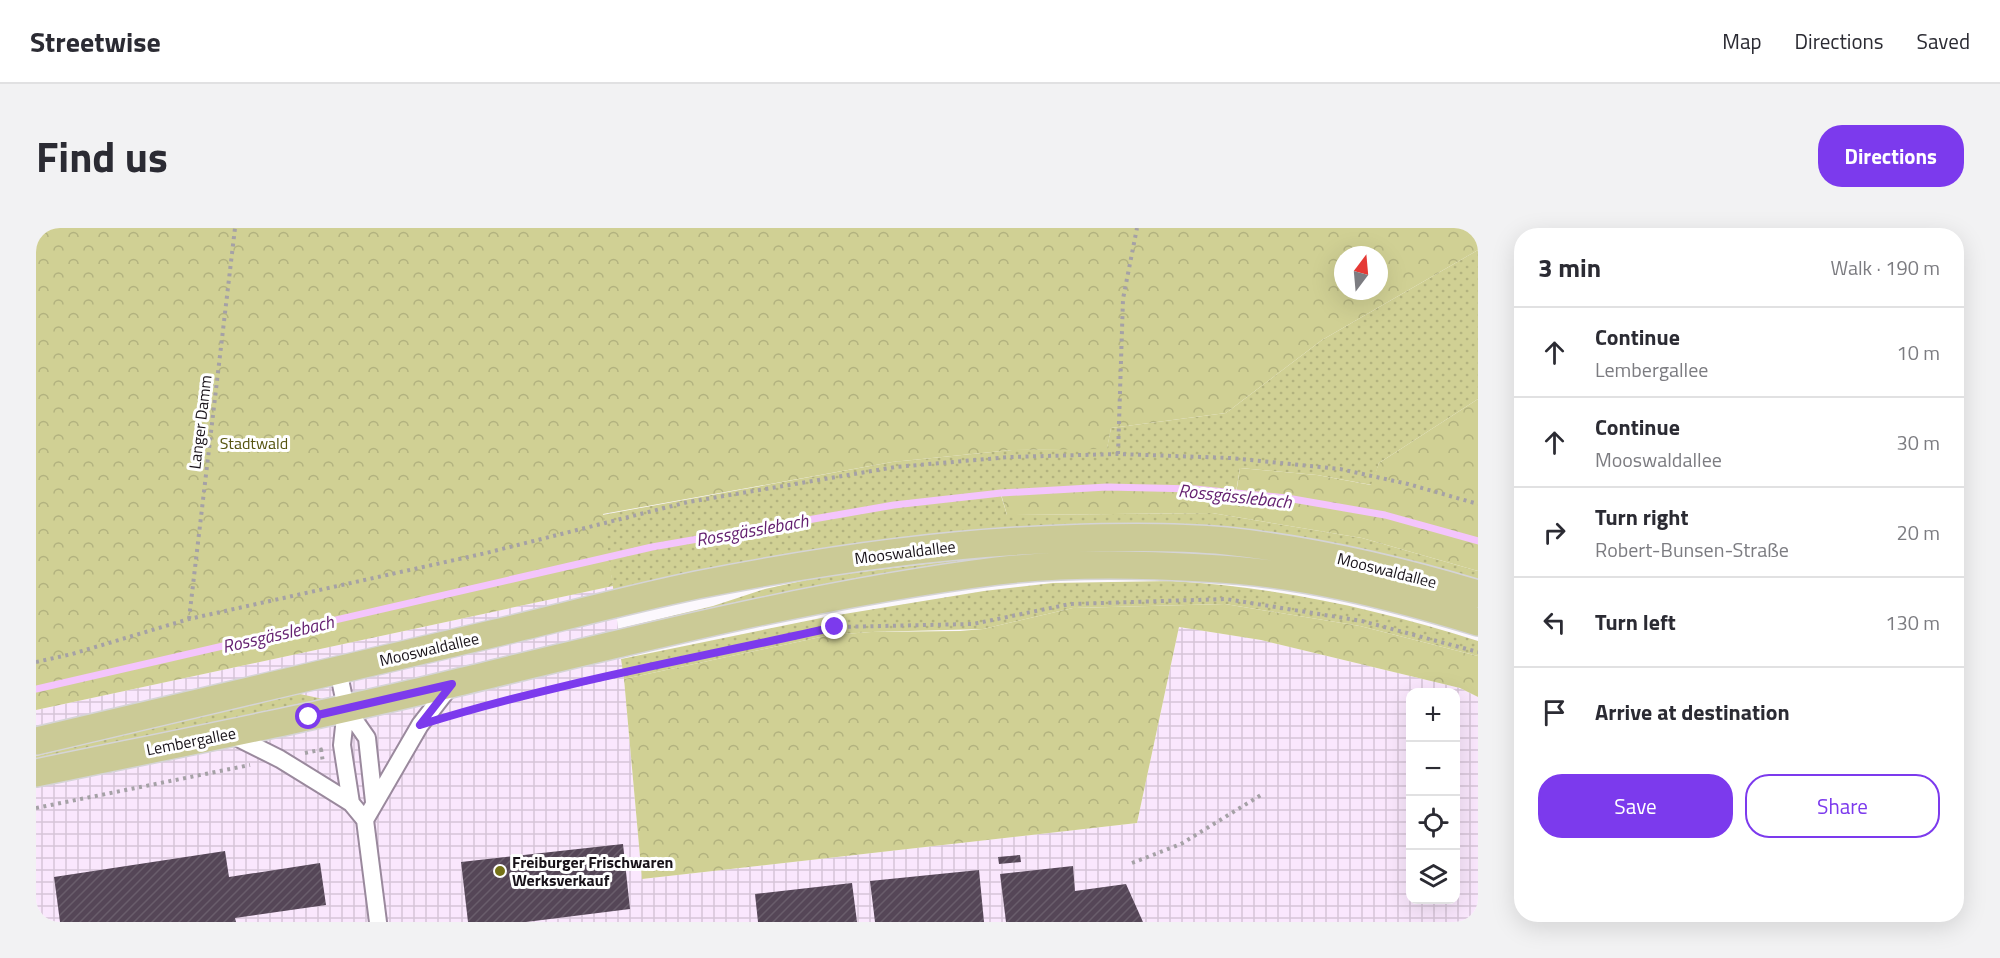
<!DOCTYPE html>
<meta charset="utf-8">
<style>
body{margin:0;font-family:"Titillium Web",sans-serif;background:#f2f2f3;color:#2b2b33}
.controls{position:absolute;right:18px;bottom:18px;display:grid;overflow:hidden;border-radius:12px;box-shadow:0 6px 24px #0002}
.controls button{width:54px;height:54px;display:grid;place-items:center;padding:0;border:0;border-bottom:2px solid #e1e1e2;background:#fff;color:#2b2b33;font:30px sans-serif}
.compass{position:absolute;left:1298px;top:18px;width:54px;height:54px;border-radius:50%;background:#fff;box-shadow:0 6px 24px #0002;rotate:16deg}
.stop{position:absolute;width:18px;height:18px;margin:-14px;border:4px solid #7c3aed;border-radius:50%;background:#fff}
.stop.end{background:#7c3aed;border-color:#fff;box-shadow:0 2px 6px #0008}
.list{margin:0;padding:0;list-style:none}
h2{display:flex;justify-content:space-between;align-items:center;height:78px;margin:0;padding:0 24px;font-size:26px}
h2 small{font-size:20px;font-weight:400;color:#7c7c81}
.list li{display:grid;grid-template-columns:39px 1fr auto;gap:18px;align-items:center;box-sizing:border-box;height:90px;padding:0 24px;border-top:2px solid #e1e1e2}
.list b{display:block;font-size:22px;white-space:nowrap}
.list p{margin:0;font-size:20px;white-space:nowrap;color:#7c7c81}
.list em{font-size:20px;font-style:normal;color:#7c7c81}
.actions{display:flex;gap:12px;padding:18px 24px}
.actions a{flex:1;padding:14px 0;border:2px solid #7c3aed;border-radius:24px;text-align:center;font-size:21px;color:#7c3aed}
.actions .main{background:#7c3aed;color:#fff}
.icon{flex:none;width:33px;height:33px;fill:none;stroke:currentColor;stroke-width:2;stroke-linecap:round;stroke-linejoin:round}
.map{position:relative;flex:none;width:1442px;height:694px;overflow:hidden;border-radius:24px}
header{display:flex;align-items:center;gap:36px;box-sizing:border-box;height:84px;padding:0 30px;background:#fff;border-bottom:2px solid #e1e1e2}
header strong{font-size:28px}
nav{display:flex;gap:33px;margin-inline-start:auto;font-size:21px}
.intro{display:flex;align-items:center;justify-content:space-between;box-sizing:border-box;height:144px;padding:0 36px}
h1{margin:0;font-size:42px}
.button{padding:15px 27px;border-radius:24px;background:#7c3aed;color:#fff;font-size:21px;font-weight:700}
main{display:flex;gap:36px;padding:0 36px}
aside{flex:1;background:#fff;border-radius:24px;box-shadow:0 6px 24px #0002}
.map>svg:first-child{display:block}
</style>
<header>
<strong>Streetwise</strong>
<nav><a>Map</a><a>Directions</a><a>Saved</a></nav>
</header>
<div class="intro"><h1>Find us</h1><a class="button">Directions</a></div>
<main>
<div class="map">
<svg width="1442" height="694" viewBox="0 0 1442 694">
<defs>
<pattern id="industrial-grid" width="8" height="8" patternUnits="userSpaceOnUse" patternTransform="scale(1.5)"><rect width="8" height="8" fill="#fae7fd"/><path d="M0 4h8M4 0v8" fill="none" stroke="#d6c5d8"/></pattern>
<pattern id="grass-dots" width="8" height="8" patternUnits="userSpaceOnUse" patternTransform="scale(1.5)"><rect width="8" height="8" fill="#d0d094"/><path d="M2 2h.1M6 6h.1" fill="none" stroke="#b2b27f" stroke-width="1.8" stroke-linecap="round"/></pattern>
<pattern id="forest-crowns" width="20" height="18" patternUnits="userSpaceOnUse" patternTransform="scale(1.5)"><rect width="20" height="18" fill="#d0d094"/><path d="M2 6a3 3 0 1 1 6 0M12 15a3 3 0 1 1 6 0" fill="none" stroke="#b2b27f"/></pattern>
<pattern id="building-hatch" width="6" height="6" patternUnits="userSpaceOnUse" patternTransform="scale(1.5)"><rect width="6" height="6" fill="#554657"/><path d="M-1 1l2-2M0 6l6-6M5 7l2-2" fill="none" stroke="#695d6b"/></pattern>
</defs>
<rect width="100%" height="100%" fill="#fcf8fd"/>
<!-- industrial -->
<path fill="url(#industrial-grid)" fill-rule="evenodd" d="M577,358L588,451L606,651L1101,595L1143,399L1225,412L1424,460L1442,469V694H0V482ZM1374,464H1420V672H1374Z"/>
<!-- grass -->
<path fill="url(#grass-dots)" d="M1442,22V171L1343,235L1336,257L1281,247L1204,240L1200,264L1159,260L1070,258L964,264L971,287L1176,285L1326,310L1442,343V358L1116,301L578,366L566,287L856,234L976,222L1071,220L1075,200L1190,185L1286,112Z
M1025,324C1089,324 1154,322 1218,330C1294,339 1368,360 1442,378V383L1099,327L342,459L677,378L729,361L784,349L946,329Z
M1136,353C1240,359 1342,381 1442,413V428L1324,398L1189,376L1037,380L947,401L835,404L794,407L588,451L585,431L790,389L948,363L1017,355Z
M264,466L287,471L290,476L0,536V528L253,467Z"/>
<!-- forest -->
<path fill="url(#forest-crowns)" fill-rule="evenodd" d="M0,0H1442V22L1286,112L1190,185L1075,200L1071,221L976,222L856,234L567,286L577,358L0,482ZM1307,27H1343V63H1307Z
M1442,171V343L1326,310L1176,285L971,287L965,266L1071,260L1160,262L1200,266L1204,240L1281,247L1335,257L1343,235Z
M1189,376L1324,398L1442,428V469L1424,460L1225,412L1143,399L1101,595L606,651L588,451L794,407L835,404L924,403L947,401L1037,380Z"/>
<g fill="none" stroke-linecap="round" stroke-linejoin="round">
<!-- stream -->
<path stroke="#f4c5fc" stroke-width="7" d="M0,461L616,319L858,277L965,265L1071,259L1159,261L1200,265L1251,270L1349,287L1442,313"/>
</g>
<!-- building -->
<path fill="url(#building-hatch)" d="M587,616L594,681L490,694H432L425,634Z
M189,623L193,649L284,635L290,677L199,690L200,694H24L18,649Z
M984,627L985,634L963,636L962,629Z
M1037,638L1039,663L1090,656L1107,694H970L964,646Z
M943,642L948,694H839L834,653Z
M816,655L821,694H722L719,666Z"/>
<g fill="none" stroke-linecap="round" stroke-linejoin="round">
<!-- street casing -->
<g stroke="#9a899d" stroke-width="20">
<path id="street" d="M302,442L310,480L306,517L315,575
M310,480L331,510L338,574
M194,506L244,531L291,560L315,575L329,592L342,694
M329,592L384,497L415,457"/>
</g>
<!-- primary casing -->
<g stroke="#d5d4d6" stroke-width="30">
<path id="primary" d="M0,513C153,477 307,441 460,405C527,389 594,371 661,357C782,333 904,315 1027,311C1081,309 1136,308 1190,313C1276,322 1359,341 1442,366
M0,545C140,516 280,489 419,455C598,412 778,366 961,343C1029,335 1099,336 1167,340C1261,344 1353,367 1442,394"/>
</g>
<!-- path -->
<path stroke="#a5a1a6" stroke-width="4" stroke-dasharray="3 4.5" stroke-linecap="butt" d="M1082,226L1087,71L1101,0
M153,391L199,0
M0,434L36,426L153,391L450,325L652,274L859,239L974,229L1082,226L1195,230L1304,241L1372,256L1442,276
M417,487L530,459L799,399L937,396L1034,376L1190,371L1326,393L1442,424
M285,521L287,535
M269,525L288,521
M0,580L214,537
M1096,635L1145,616L1225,567"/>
<!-- street -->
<use href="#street" stroke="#fff" stroke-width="16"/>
<!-- primary -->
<use href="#primary" stroke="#cbca96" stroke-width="27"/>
</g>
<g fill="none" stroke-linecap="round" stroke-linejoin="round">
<!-- route -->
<path stroke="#7c3aed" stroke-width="8" d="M273,489L416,456L384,497C518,455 661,430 799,399"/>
</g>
<!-- markers -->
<circle fill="#757317" stroke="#fff" stroke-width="2" cx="464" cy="643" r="6"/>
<g text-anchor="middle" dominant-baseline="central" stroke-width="6" stroke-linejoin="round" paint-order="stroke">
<!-- street labels -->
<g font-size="16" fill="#181219" stroke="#fff">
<text transform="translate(164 194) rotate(-83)">Langer Damm</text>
<text transform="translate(869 324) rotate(-7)">Mooswaldallee</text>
<text transform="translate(1351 342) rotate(14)">Mooswaldallee</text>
<text transform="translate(393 421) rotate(-13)">Mooswaldallee</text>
<text transform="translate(155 513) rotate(-11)">Lembergallee</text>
</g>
<!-- park labels -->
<g font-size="16" fill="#575511" stroke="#fff">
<text x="218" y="215">Stadtwald</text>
</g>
<!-- poi labels -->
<g font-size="16" font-weight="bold" fill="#181219" stroke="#fff" text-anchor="start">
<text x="476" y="634">Freiburger Frischwaren<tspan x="476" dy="18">Werksverkauf</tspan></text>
</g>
<!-- water labels -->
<g font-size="18" font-style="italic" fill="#652171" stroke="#fff">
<text transform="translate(1199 268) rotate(6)">Rossgässlebach</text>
<text transform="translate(716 302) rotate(-10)">Rossgässlebach</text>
<text transform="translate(242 406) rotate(-13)">Rossgässlebach</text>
</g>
</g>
</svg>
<div class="controls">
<button>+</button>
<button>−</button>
<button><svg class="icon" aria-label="locate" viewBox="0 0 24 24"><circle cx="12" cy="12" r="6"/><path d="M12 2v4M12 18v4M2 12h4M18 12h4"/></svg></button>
<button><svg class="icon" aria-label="layers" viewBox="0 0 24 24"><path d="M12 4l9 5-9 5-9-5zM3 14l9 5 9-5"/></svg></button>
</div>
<svg class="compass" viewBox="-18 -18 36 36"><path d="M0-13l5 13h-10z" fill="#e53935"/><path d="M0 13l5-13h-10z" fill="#7c7c81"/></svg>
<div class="stop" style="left:273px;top:489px"></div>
<div class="stop end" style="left:799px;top:399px"></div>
</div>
<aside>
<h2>3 min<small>Walk · 190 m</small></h2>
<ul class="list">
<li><svg class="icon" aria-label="ahead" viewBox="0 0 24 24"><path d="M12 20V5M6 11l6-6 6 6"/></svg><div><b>Continue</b><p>Lembergallee</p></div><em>10 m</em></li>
<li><svg class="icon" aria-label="ahead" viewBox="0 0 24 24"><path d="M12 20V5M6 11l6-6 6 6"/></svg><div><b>Continue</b><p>Mooswaldallee</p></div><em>30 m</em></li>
<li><svg class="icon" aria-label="right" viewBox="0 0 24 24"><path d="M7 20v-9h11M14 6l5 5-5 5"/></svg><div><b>Turn right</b><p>Robert-Bunsen-Straße</p></div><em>20 m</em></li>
<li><svg class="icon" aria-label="left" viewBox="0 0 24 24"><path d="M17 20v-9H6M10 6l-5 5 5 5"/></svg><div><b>Turn left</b></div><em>130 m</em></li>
<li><svg class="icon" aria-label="arrive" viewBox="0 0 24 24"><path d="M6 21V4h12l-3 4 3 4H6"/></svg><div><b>Arrive at destination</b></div></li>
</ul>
<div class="actions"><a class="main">Save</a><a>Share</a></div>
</aside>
</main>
